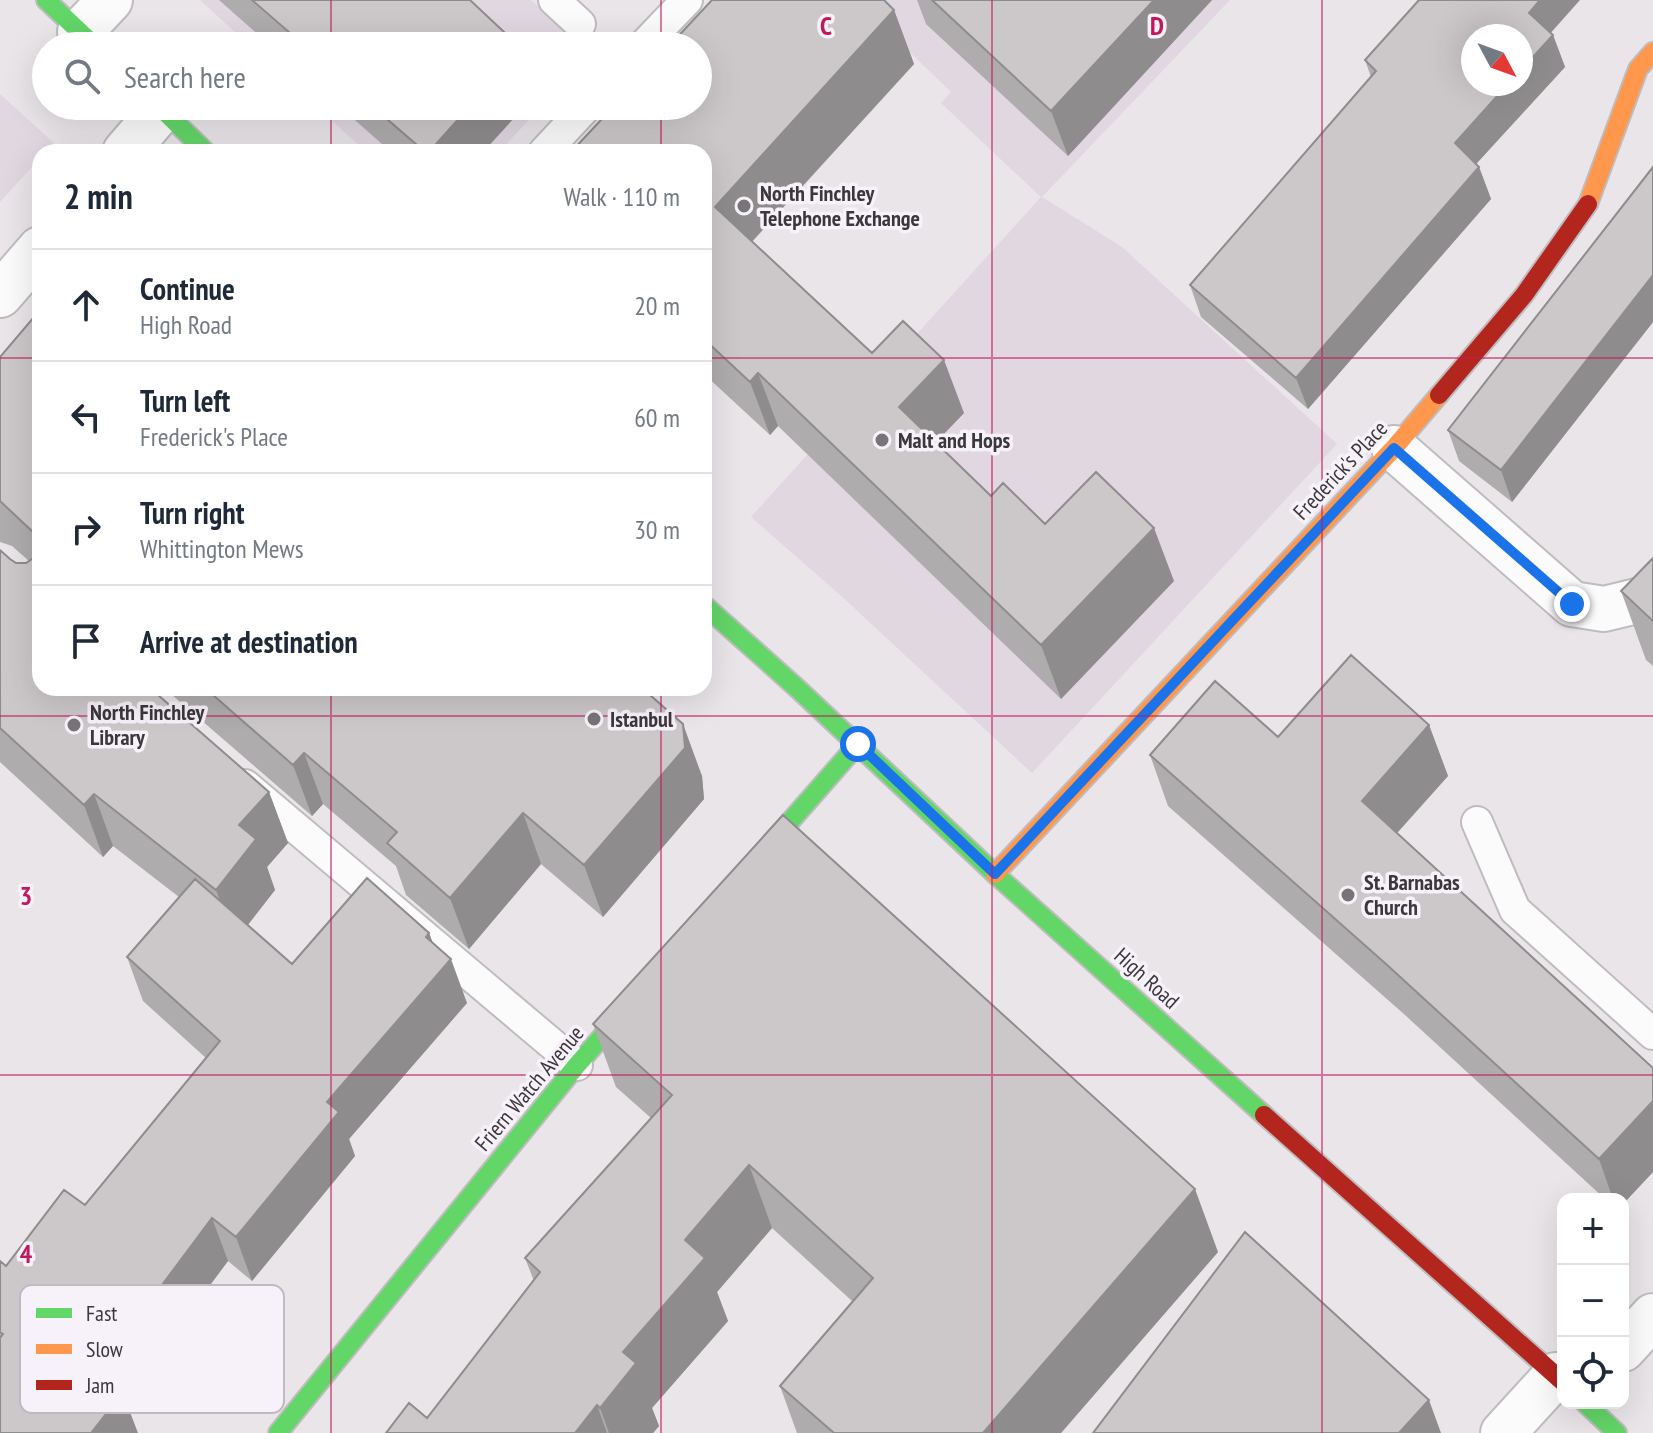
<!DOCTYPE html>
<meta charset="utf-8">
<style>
body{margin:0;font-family:"PT Sans Narrow",sans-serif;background:#f2f2f3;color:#1f2937}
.controls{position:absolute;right:24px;bottom:24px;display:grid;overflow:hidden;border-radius:16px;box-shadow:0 8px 32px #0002}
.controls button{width:72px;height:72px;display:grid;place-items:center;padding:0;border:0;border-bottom:2px solid #e0e1e3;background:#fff;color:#1f2937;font:40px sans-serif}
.compass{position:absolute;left:1461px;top:24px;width:72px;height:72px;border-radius:50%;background:#fff;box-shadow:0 8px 32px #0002;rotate:131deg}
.stop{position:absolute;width:24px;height:24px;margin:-18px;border:6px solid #1a73e8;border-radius:50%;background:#fff}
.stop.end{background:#1a73e8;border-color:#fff;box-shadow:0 2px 8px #0008}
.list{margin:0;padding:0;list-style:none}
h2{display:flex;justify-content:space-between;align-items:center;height:104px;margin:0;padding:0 32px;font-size:34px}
h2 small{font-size:26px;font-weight:400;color:#747a83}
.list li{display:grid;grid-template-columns:52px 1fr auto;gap:24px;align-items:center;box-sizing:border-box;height:112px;padding:0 32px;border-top:2px solid #e0e1e3}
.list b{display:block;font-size:30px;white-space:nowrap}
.list p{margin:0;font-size:26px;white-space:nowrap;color:#747a83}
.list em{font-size:26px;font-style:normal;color:#747a83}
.icon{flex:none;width:44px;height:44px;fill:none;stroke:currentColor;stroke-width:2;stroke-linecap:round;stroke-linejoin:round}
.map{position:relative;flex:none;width:1653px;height:1433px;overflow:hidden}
.search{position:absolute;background:#fff;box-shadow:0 8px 32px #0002;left:32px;top:32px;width:680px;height:88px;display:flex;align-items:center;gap:20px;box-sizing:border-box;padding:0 28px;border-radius:44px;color:#747a83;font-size:30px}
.panel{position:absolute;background:#fff;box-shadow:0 8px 32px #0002;left:32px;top:144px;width:680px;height:552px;border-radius:24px}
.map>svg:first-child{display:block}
</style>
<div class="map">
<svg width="1653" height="1433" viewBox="0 0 1653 1433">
<rect width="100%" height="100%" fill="#e9e5e9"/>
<!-- built -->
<path fill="#e0d7e1" d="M200,0H531L580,46H250Z
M856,0H1230L1042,197L1122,247L1337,444L1032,773L838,593L751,517L1041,197L941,103L951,92Z
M0,94L54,143L46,152H40V158L0,202Z
M316,106H542L499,152H366Z"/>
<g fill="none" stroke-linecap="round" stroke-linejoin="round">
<!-- lane casing -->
<g stroke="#bfbcbf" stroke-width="34">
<path id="lane" d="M554,0L580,24
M643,46L687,0
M544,152L587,106
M245,785L577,1065
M1477,822L1515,910L1653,1034"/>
</g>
<!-- street casing -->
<g stroke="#bfbcbf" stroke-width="48">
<path id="street" d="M80,32L110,0
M125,152L162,109
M0,295L40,249
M1394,448L1572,604L1604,609L1653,597
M1623,1349L1653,1316
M1503,1433L1556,1375"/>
</g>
<!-- fast casing -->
<g stroke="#bfbcbf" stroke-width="22">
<path id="fast" d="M46,0L95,46
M159,106L206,152
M704,605L798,689L995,874L1264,1115
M751,866L858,744
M1585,1403L1617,1433
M278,1433L577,1065L638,996"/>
</g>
<!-- slow casing -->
<g stroke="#bfbcbf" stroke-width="22">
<path id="slow" d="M1588,204L1638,69L1653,52
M995,874L1394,448L1439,395"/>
</g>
<!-- jam casing -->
<g stroke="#bfbcbf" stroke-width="22">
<path id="jam" d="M1439,395L1524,295L1588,204
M1264,1115L1563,1382"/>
</g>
<!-- lane -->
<use href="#lane" stroke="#fcfbfc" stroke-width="30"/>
<!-- street -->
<use href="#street" stroke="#fcfbfc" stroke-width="44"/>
<!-- fast -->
<use href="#fast" stroke="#63d668" stroke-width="18"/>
<!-- slow -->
<use href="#slow" stroke="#ff974d" stroke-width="18"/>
<!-- jam -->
<use href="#jam" stroke="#b3261e" stroke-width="18"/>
</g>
<!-- wall -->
<path fill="#afacae" d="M219,0H470L519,46H271Z
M917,0H1212L1068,156L926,24Z
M894,10L914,64L752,242L872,353L964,413L936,442L991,496L1045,524L1174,581L1061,699L778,426L770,435L704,374V152Z
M1551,33L1553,35L1565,67L1476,164L1479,167L1491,199L1308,409L1201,317L1190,285L1371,77L1365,60Z
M339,106H525L483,152H391Z
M1653,167V322L1512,502L1459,461L1448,430Z
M40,310V688L269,792L288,843L267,867L275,890L248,925L292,964L429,933L433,944L467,1003L349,1139L355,1156L252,1281L228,1261L125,1399L0,1433V1261L6,1266L85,1205L206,1058L143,1001L127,957L179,897L113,846L103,857L0,762V550L10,559L16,563H26L29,561L12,546L0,542V357Z
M1653,558V666L1646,660L1621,591Z
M164,688H642L702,776L704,799L603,917L541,864L469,949L406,895L396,866L323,804L312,816Z
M1429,725L1448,776L1397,833L1653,1068V1172L1623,1204V1199H1605L1405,1015L1168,806L1150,755L1278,737Z
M593,1024L1218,1252L1061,1433H797L780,1386L852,1301L772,1228L717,1292L728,1321L652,1408L659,1426L653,1433H386L427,1418L534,1281L525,1258L651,1118L616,1087Z"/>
<!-- shaded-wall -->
<path fill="#8f8c8d" d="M1154,0H1212L1068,156L1051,111Z
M1540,0H1580L1540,45L1529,13Z
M894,10L914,64L734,261L715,207Z
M1553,35L1565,67L1466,175L1455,143L1508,84H1521V70Z
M470,106H525L483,152H429Z
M1479,167L1491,199L1308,409L1296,378Z
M1653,275V322L1512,502L1501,470Z
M944,360L964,413L918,461L899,407Z
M758,373L778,426L770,435L750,382Z
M1154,528L1174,581L1061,699L1041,645Z
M683,724L702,776L704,799L603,917L584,865Z
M1429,725L1448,776L1380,852L1362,801Z
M304,753L323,804L312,816L293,765Z
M269,792L288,843L267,867L275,890L235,941L216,890L239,825Z
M94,794L113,846L103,857L84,805Z
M523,813L541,864L469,949L450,898Z
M429,933L443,969L451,959L467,1003L349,1139L355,1156L252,1281L236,1237L327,1102Z
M1653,1101V1172L1623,1204V1199H1613L1599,1159Z
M749,1165L772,1228L717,1292L728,1321L652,1408L659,1426L653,1433H609L600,1408L623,1352L685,1240Z
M1195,1189L1218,1252L1061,1433H983Z
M212,1218L228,1261L125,1399L138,1433H91L97,1372Z
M1429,1400L1441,1433H1399Z
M597,1405L607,1433H575Z"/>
<!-- building -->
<path fill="#ccc8ca" stroke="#8f8c8d" stroke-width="2" d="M252,0H470L519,46H305Z
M712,0H884L894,10L715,207L872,353L903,321L944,360L899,407L991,496L1003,483L1045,524L1096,472L1154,528L1041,645L758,373L750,382L704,339V152H571L614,106H698V46H669Z
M932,0H1154L1051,111Z
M1419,0H1540L1529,13L1553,35L1521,70V36H1473V84H1508L1455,143L1479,167L1296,378L1190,285L1376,71L1365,60Z
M372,106H470L429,152H425Z
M1653,167V275L1501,470L1448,430Z
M40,310V688H150L269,792L239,825L256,839L216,890L94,794L84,805L0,728V550L10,559L16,563H26L35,557L39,551V541L34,533L0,501V357Z
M1653,558V621L1621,591Z
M1351,655L1429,725L1362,801L1653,1068V1101L1599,1159L1386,964L1150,755L1215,681L1278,737Z
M205,688H642L683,724L685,748L584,865L523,813L450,898L387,843L397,832L304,753L293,765Z
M783,815L1195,1189L983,1433H834L780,1386L873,1278L749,1165L685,1240L705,1258L623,1352L636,1363L600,1408L597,1405L575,1433H386L409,1403L427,1418L540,1272L525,1258L672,1095L593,1024Z
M367,878L429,933L426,937L451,959L327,1102L339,1112L236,1237L212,1218L97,1372L123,1392L91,1433H0V1338L3,1334L0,1332V1261L6,1266L64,1190L85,1205L220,1041L127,957L195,879L292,964Z
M1245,1232L1429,1400L1399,1433H1093Z"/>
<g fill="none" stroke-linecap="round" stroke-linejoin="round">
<!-- route -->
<path stroke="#1a73e8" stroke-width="10" d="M858,744L995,874L1394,448L1572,604"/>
</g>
<!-- grid -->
<path fill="none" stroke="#c2185b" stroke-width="2" stroke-opacity="0.55" d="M331,0V46M661,0V46M992,0V1433M1322,0V1433M331,106V152M661,106V152M0,358H40M704,358H1653M331,688V1433M661,688V1433M0,716H1653M0,1075H1653"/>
<!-- markers -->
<g fill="#787578" stroke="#f7f1f9" stroke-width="3">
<circle cx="744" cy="206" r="8"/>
<circle cx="882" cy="440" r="8"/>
<circle cx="594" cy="719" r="8"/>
<circle cx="74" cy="725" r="8"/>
<circle cx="1348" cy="895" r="8"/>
</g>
<g text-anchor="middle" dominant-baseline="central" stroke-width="7" stroke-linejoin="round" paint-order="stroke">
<!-- poi labels -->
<g font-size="22" font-weight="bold" fill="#3b383b" stroke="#f7f1f9" text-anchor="start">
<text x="760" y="193">North Finchley<tspan x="760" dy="25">Telephone Exchange</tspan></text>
<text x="898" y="440">Malt and Hops</text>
<text x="90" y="712">North Finchley<tspan x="90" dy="25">Library</tspan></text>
<text x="610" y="719">Istanbul</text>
<text x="1364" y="882">St. Barnabas<tspan x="1364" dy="25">Church</tspan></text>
</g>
<!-- street labels -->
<g font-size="22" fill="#3b383b" stroke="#f7f1f9">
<text transform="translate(1340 470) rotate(-47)">Frederick's Place</text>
<text transform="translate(1147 978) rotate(42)">High Road</text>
<text transform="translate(529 1088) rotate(-50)">Friern Watch Avenue</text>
</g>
</g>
<!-- legend -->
<rect x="20" y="1285" width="264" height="128" rx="12" fill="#f7f1f9" stroke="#bfbac0" stroke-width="2"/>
<rect x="36" y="1308" width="36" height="10" fill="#63d668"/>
<rect x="36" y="1344" width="36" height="10" fill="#ff974d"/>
<rect x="36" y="1380" width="36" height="10" fill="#b3261e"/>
<g font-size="22" fill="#3b383b">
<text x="86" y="1321">Fast</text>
<text x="86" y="1357">Slow</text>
<text x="86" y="1393">Jam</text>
</g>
<g font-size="26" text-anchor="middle" font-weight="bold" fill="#c2185b" stroke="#f7f1f9" stroke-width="7" stroke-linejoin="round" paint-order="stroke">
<text x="826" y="35">C</text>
<text x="1157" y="35">D</text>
<text x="26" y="905">3</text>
<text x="26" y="1263">4</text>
</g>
</svg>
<div class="controls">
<button>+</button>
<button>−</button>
<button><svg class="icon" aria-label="locate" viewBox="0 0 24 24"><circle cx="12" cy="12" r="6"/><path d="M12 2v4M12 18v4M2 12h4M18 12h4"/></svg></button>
</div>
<svg class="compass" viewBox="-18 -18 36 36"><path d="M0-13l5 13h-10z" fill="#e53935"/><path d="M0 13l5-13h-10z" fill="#747a83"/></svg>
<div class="stop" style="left:858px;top:744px"></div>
<div class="stop end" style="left:1572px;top:604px"></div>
<div class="search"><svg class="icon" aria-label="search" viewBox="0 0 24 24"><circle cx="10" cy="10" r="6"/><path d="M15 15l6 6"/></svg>Search here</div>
<section class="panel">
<h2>2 min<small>Walk · 110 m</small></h2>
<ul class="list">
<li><svg class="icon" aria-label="ahead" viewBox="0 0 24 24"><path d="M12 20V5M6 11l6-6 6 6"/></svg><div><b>Continue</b><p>High Road</p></div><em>20 m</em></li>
<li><svg class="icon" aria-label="left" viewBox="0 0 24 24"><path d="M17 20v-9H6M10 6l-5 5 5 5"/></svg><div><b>Turn left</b><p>Frederick's Place</p></div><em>60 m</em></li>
<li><svg class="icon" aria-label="right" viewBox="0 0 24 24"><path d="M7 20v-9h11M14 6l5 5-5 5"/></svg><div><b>Turn right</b><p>Whittington Mews</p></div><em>30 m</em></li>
<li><svg class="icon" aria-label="arrive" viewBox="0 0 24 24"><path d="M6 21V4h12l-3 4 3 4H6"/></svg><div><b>Arrive at destination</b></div></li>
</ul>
</section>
</div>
